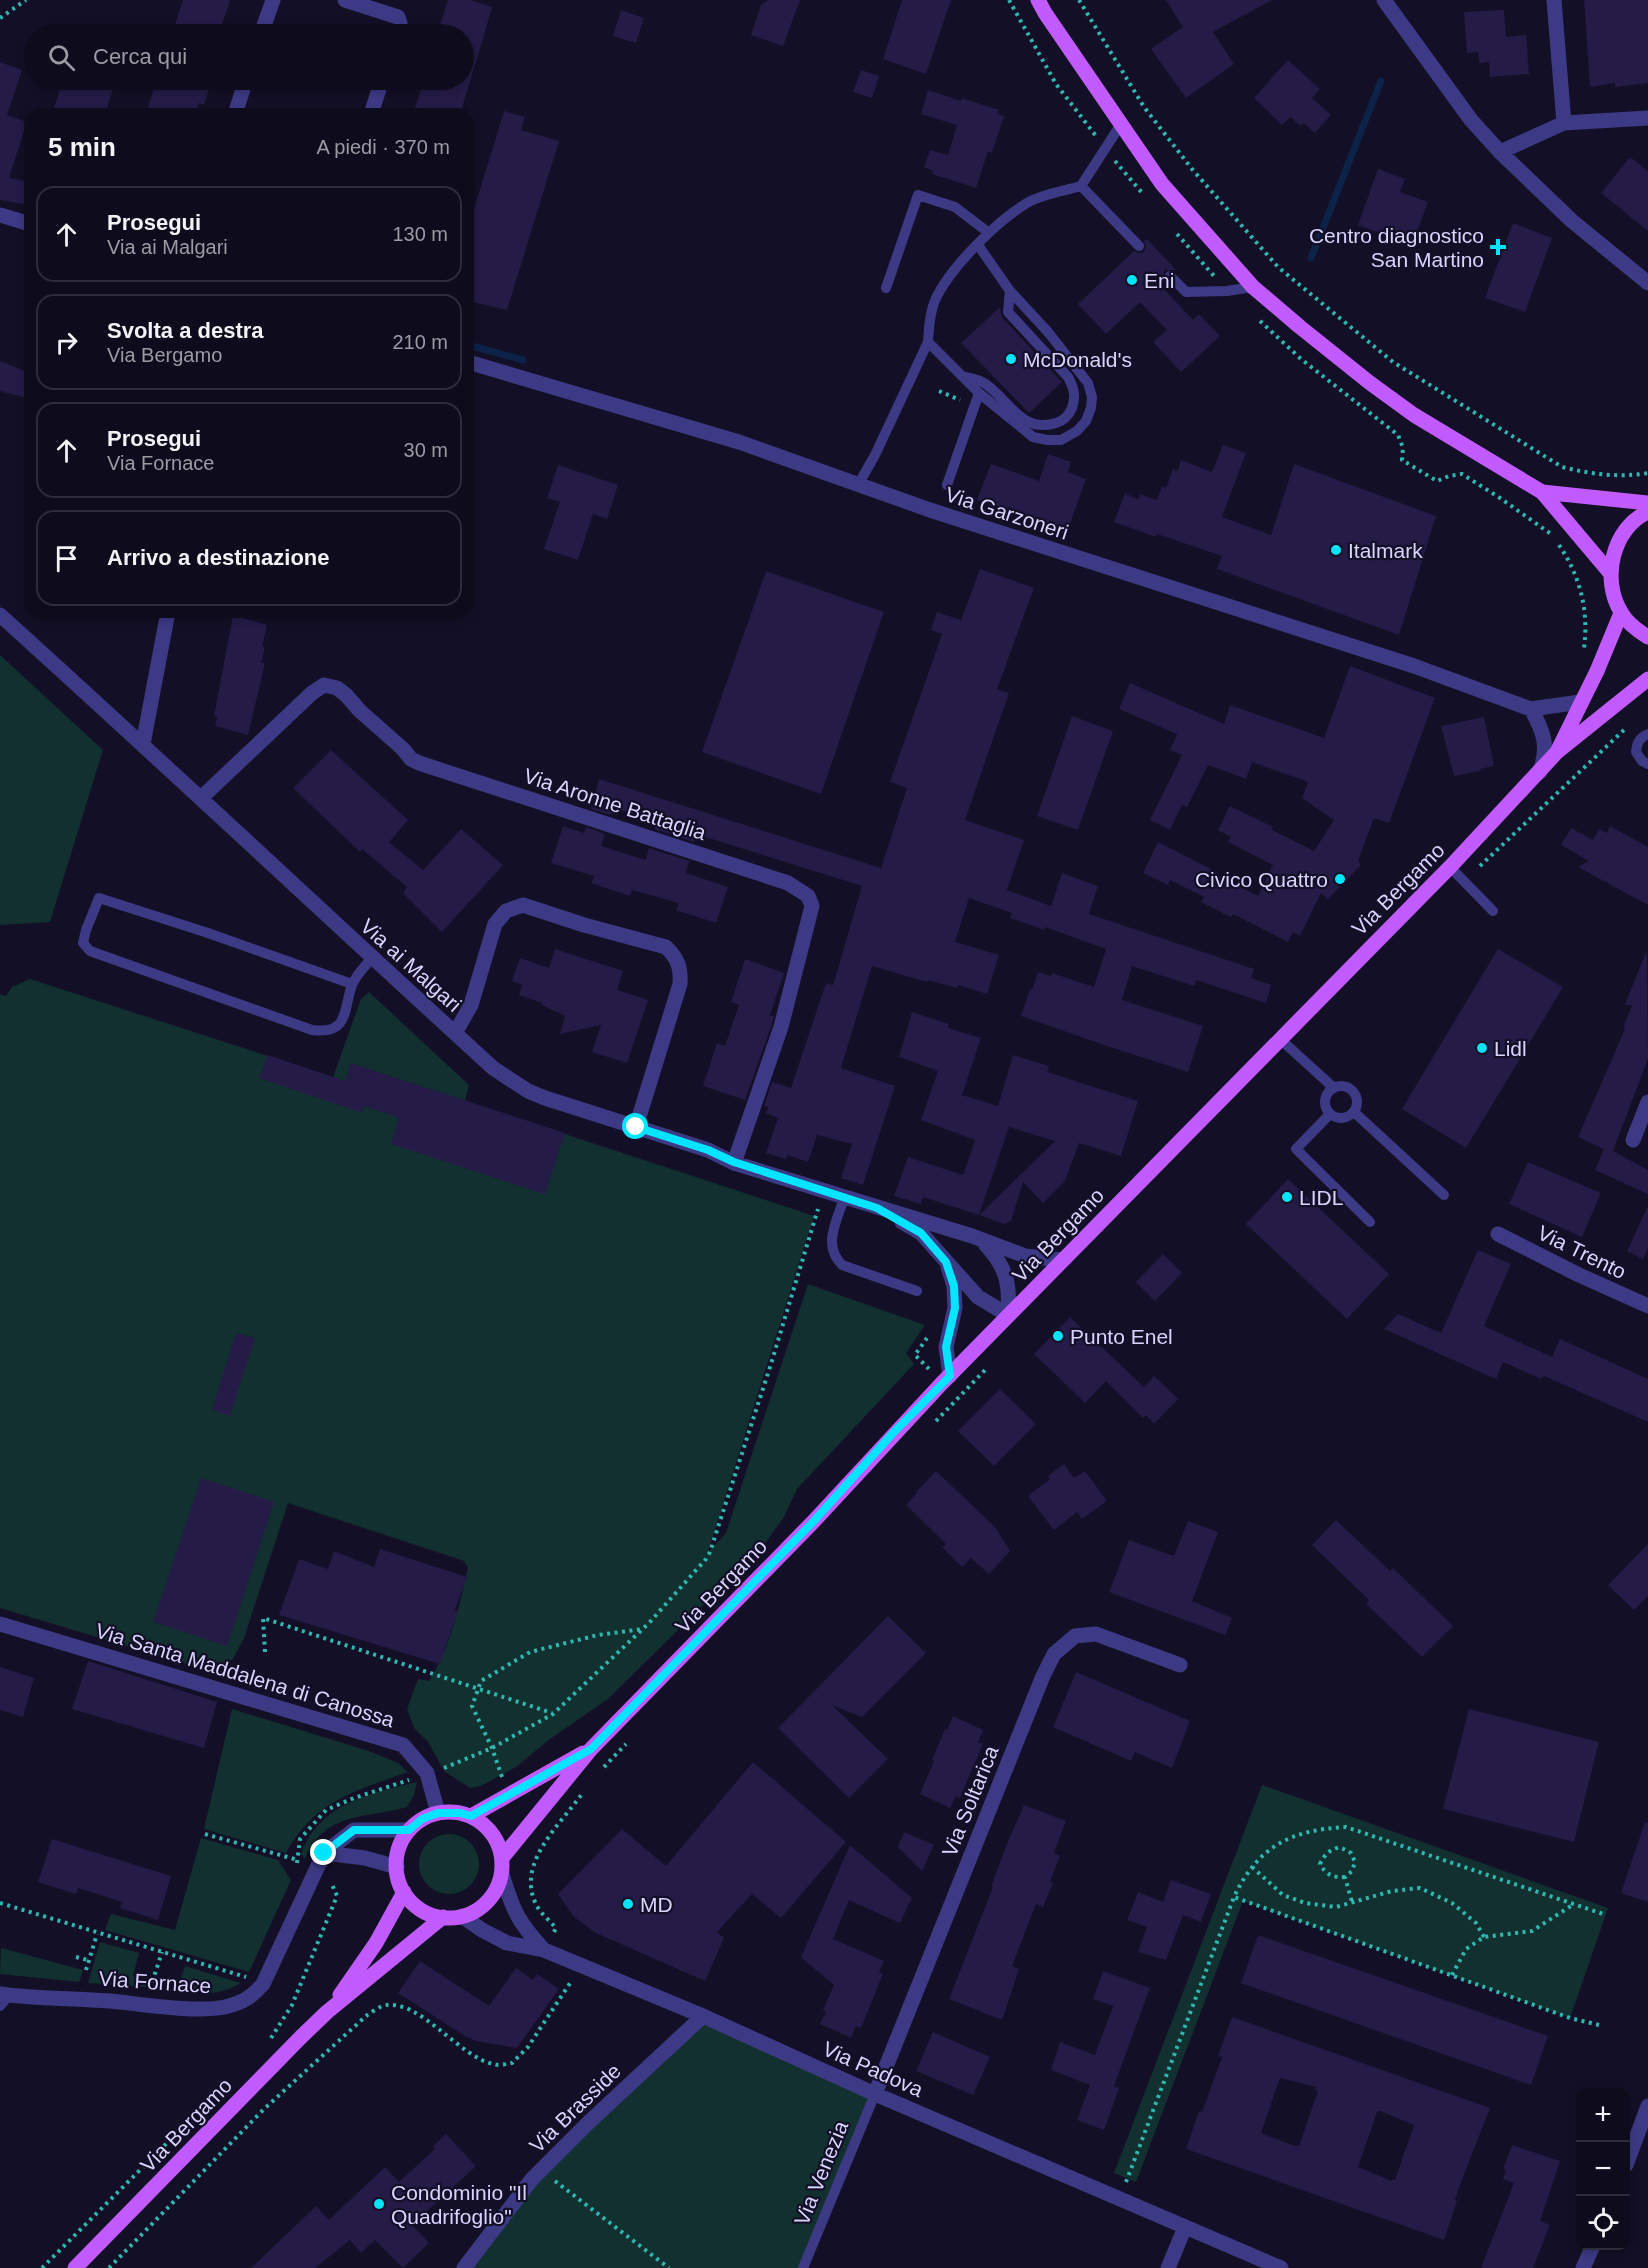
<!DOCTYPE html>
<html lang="it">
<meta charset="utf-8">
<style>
body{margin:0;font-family:Helvetica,sans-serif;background:#171425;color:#f1f3f6}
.controls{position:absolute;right:18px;bottom:18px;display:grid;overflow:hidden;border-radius:12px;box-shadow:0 3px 9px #0003}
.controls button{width:54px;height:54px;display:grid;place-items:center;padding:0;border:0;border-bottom:2px solid #2e2b3b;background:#0e0b1c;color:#f1f3f6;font:30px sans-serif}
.stop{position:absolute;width:18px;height:18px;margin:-14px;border:4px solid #00e5ff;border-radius:50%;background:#fff}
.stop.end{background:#00e5ff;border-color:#fff;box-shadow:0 2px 6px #0008}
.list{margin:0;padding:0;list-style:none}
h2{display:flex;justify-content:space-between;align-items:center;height:78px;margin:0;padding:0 24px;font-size:26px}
h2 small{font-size:20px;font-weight:400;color:#9b9ba3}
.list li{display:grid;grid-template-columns:39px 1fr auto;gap:18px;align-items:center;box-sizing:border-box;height:96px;margin:0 12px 12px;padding:0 12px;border:2px solid #2e2b3b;border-radius:18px}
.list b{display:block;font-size:22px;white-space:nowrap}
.list p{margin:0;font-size:20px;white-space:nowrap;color:#9b9ba3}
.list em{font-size:20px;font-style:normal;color:#9b9ba3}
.icon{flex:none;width:33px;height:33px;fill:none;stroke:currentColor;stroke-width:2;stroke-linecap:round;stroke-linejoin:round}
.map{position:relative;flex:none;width:1648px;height:2268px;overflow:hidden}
.search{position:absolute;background:#0e0b1c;box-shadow:0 3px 9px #0003;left:24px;top:24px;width:450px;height:66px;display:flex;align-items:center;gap:15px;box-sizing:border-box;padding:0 21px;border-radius:33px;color:#9b9ba3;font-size:22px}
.panel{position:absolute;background:#0e0b1c;box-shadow:0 3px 9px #0003;left:24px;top:108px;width:450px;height:510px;border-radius:18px}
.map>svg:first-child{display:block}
</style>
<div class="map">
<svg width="1648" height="2268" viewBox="0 0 1648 2268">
<rect width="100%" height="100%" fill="#130f26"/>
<!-- green -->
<path fill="#12302f" d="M0,655L103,750L50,922L0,925Z
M30,979L333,1077L361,999L369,992L469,1085L465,1101L814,1216L708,1552L726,1533L808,1284L925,1325L906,1353L914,1364L797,1489L784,1517L763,1546L608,1699L550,1739L516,1767L481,1786L470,1788L444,1771L428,1742L414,1728L407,1709L418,1679L429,1681C451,1647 459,1606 468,1568L464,1561L288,1503L244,1638L233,1659L210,1671L0,1608V994L6,996L12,987Z
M232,1709L369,1751L398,1763L408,1772C355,1791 315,1800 286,1853L204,1829Z
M417,1782L414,1795L407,1807C365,1819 325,1811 305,1859L301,1854C319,1804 370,1793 417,1782Z
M1262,1785L1608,1908L1570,2018L1243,1901L1136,2182L1114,2173Z
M419 1864a30 30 0 1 1 60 0a30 30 0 1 1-60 0Z
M201,1838L278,1860L291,1880L249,1972L105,1930L111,1914L175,1930Z
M100,1942L139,1953L133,1976L150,1982L147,1987L88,1983Z
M1,1948L83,1970L79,1982L0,1974Z
M185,1966L241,1983C220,1995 210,1994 187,1991L184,1989L186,1980L181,1978Z
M703,2016L875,2094L803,2268H464L530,2180Z"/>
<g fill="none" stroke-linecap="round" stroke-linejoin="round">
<!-- stream -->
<path stroke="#0c2248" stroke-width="7" d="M1311,258L1381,81
M468,345L523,360"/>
</g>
<!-- building -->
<path fill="#241b47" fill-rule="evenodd" d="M183,0H230L219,34H172Z
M448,0H470L492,7L483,39L460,114H413L424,80H464V34H437Z
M768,0H800L783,46L751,35L761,5Z
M902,0H951L926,74L883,59Z
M1166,0H1272L1213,32L1234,64L1186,98L1151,49L1183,27Z
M1584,0H1648V83L1615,87V83L1590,87Z
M621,10L644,18L636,43L613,36Z
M1504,10L1506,37L1526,35L1529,74L1490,77L1489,62L1479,63L1478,52L1467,53L1464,12Z
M1288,60L1320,89L1312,98L1331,115L1315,133L1304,123L1301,126L1290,117L1282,125L1254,98Z
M0,62L22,70L7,115L27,122L9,178L30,182V205L0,200Z
M861,70L879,76L872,98L853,92Z
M63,80H116L105,114H52Z
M163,80H212L204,105L199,103L195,114H146L155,85L160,87Z
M928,90L961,101L962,98L999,110L998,114L1004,116L992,153L988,151L976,188L932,174L933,171L924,167L930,150L948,155L957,125L921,114Z
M504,111L525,117L521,130L559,141L507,310L468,301V229Z
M1630,157L1648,171V231L1601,193Z
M1378,169L1405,179L1400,192L1428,202L1412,245L1358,225Z
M1513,223L1552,238L1525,312L1485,298Z
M1147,239L1176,270H1165L1163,275L1164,281L1160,285L1193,320L1199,314L1220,336L1181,372L1153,342L1167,330L1140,302L1106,334L1078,304L1134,251L1138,253L1144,252L1146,247L1144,241Z
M1000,307L1002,317L1062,382L1029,413L961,343Z
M0,361L30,373V399L0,391Z
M1223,445L1246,453L1222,517L1271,535L1294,464L1436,516L1399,635L1217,569L1222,556L1157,534L1156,537L1114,522L1125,493L1138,500L1140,494L1157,500L1162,486L1166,488L1173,469L1178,471L1181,460L1212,472Z
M1048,454L1071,462L1068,472L1086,479L1067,532L977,500L991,464L1039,481Z
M558,465L618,485L607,519L593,514L578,560L544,549L560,502L547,498Z
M980,569L1034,588L997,689L1009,693L965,820L1024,840L1007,890L1051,906L1062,873L1098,886L1089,914L1254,969L1251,978L1271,985L1266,1003L1196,980L1194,986L1132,966L1122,1000L1203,1026L1188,1072L1107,1046L1021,1016L1030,989L1032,990L1038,972L1051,976L1052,973L1094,987L1106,949L1045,927L1044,930L1010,918L1012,913L969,898L955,942L999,955L987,994L958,985L957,988L928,980L927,982L872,966L841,1068L895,1086L863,1185L841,1178L852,1144L817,1135L808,1162L788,1155L786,1159L766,1153L778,1118L766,1113L768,1107L764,1106L772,1082L791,1088L826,983L833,985L862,886L696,834L694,842L654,829L656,821L613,808L611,815L591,809L599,779L881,868L907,788L890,782L942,634L931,630L937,612L961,620Z
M766,571L884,612L821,794L702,752Z
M233,615L267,625L262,647H265L261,663H265L248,735L215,726L217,717L214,716Z
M1350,666L1435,698L1389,823L1374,818L1358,861L1361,865L1328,899L1321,893L1300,936L1293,932L1288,942L1233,914L1231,917L1201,902L1204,897L1170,880L1168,885L1143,873L1158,842L1217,872L1216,875L1258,896L1273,865L1228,842L1231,837L1218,830L1230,806L1273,827L1272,830L1314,851L1334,820L1302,798L1308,782L1252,762L1246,779L1208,765L1187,807L1182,805L1170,830L1150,820L1182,755L1170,750L1177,734L1119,709L1130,683L1224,724L1230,705L1324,738Z
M1072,716L1113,731L1078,830L1037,816Z
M1484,717L1494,766L1480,769V771L1454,776L1441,726Z
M331,750L408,820L389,842L423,870L461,829L503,865L442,932L403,893L407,887L362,849L360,852L293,788Z
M563,826L584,833L586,827L605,834L601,846L646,860L649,848L689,861L686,873L728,887L716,923L676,910L679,903L632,890L630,896L591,883L594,876L551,863Z
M1610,826L1648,847V905L1578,867L1589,861L1561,845L1571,828L1593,840L1599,829L1607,833Z
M555,949L623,971L617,990L648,1000L627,1063L592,1052L601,1025L560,1034L565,1016L542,1005V1003L519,995L522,985L512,981L520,958L549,968Z
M1498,949L1563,987L1466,1148L1402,1109Z
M1647,950L1648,1059L1613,1151L1648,1170V1194L1595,1170L1604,1149L1578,1137L1625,1029L1623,1028L1632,1006L1625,1004Z
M745,959L784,973L770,1015L774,1016L772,1024L745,1100L703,1086L717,1043L725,1046L739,1005L731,1002Z
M912,1012L949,1024L948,1028L981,1038L962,1095L998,1106L1013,1055L1049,1066L1047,1072L1138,1101L1121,1156L1079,1143L1065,1181L1043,1203L1023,1182L1011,1221L1004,1224L979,1215L1055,1141L1009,1127L979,1215L923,1197L921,1204L894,1196L908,1157L963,1175L975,1140L921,1120L938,1071L899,1057Z
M268,1055L345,1081L351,1063L565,1133L545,1194L391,1144L399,1118L364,1106L362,1113L259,1078Z
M1528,1162L1601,1193L1582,1237L1509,1204Z
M1288,1179L1389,1274L1347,1319L1246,1224Z
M1648,1206V1248L1643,1259L1627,1251Z
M1478,1250L1511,1264L1484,1326L1552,1357L1560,1339L1648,1379V1422L1544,1376L1541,1379L1503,1362L1496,1379L1384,1329L1398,1314L1441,1333Z
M1163,1254L1182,1273L1155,1301L1136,1282Z
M1070,1317L1144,1387L1154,1376L1178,1399L1154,1424L1146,1415L1143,1418L1106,1381L1085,1403L1034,1354Z
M236,1333L255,1338L230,1416L212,1410Z
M1000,1389L1036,1424L994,1466L958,1431Z
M1064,1464L1074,1478L1085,1471L1107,1501L1082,1519L1077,1512L1054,1530L1028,1496L1050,1479L1048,1476Z
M936,1471L995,1527L1010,1551L989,1574L971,1558L962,1567L942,1547L946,1544L906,1505L917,1493L916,1492Z
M201,1478L274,1502L227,1646L153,1622Z
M1336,1520L1390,1571L1393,1568L1453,1626L1422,1657L1366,1604L1369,1600L1312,1545Z
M1188,1521L1218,1532L1192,1601L1232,1618L1225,1635L1109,1592L1129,1540L1174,1556Z
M1648,1544V1596L1634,1610L1608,1585Z
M380,1549L467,1577L455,1610L458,1611L440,1664L279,1615L299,1559L328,1569L334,1551L374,1567Z
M888,1616L926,1653L862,1717L832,1705L888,1759L849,1798L778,1728Z
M88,1661L217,1702L204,1748L72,1709Z
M0,1667L34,1678L23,1717L0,1710Z
M1076,1672L1190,1721L1172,1768L1135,1752L1131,1761L1053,1727Z
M1469,1709L1599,1742L1574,1842L1443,1809Z
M953,1716L983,1730L978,1742L983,1744L960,1798L956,1796L950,1808L920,1794L934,1761L932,1760L945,1729L947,1730Z
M753,1762L846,1842L781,1918L752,1894L717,1932L724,1938L705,1981L596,1933L574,1917L558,1894L622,1829L666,1866Z
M1024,1805L1066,1821L1054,1853L1060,1856L1050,1882L1053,1883L1043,1907L1036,1904L1012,1966L1019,1969L1002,2020L949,1999L993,1887H991L1006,1846Z
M1645,1822L1648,1823V1902L1621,1893Z
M904,1832L934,1845L922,1871L898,1847Z
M52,1839L171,1876L158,1920L120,1908L122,1902L78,1888L76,1894L38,1882Z
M850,1845L912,1898L900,1923L849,1900L833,1939L884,1961L879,1972L883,1974L861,2028L856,2026L851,2038L820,2024L826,2012L823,2010L834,1985L801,1957Z
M1171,1880L1211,1894L1201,1922L1183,1915L1166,1960L1138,1952L1147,1927L1127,1920L1138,1892L1163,1902Z
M1258,1935L1548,2036L1531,2085L1241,1983Z
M420,1961L489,2006L516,1968L533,1980L537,1974L559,1989L517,2048L476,2041L465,2036L398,1993Z
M1103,1971L1150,1988L1114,2086L1119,2088L1104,2130L1077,2120L1090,2085L1051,2070L1060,2042L1095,2055L1113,2006L1093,1999Z
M1232,2017L1490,2108L1463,2177L1455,2200L1457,2201L1444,2240L1186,2149L1199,2111L1202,2112L1222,2057L1218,2056ZM1280,2078L1316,2087L1315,2090L1318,2091L1299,2146L1296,2145L1295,2146L1261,2133ZM1380,2111L1414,2125L1395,2180L1392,2179V2181L1358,2167L1377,2112Z
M933,2032L990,2057L973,2095L916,2071Z
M446,2134L476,2166L412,2225L429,2243L403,2268L375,2240L361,2253L350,2240L315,2268H251L316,2206L329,2220L385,2167L399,2182L435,2149L433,2146Z
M1512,2145L1560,2161L1540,2221L1550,2225L1533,2268H1481L1514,2183L1503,2179L1506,2170L1503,2169Z"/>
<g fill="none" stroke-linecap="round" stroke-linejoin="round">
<!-- path -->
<path stroke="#2fb8b0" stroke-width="4" stroke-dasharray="3 4.5" stroke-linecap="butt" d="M1009,0L1056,84L1096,136
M1079,0L1144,107L1192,169L1278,267L1393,362L1562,467C1591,474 1618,478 1648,473
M0,18L26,0
M1115,161L1143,194
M1177,234L1214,276
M1260,321L1301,359L1398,435L1403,448L1402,460L1437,481L1449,476L1462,474L1500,498L1551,534
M939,391L960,400
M1559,545C1580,576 1589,610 1584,648
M1480,866L1625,729
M927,1338L915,1355L929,1369
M936,1421L985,1370
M265,1652L263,1618L552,1713
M604,1767L626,1744
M444,1768L492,1748L553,1714L649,1623L706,1559L710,1552L770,1367L818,1209
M502,1777L492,1748L472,1706L481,1681L530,1652L598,1635L643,1629
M205,1834L298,1860
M297,1863L300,1839L326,1810L354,1798L409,1780
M1252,1867L1283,1895L1305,1903L1336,1907L1392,1891L1420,1888L1452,1903L1476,1923L1484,1937
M1345,1877C1334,1878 1326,1875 1320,1864C1325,1854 1329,1850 1340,1847L1351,1853L1355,1862L1352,1871L1345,1877L1352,1902
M0,1903L246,1977
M554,1932L556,1928C551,1922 545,1917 540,1911C511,1868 558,1827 582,1794
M76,1957L88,1960
M86,1970L97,1934
M1452,1975L1466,1949L1484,1937L1532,1931L1574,1904
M150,1989L162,1952
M1599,2025L1570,2018L1234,1897C1258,1846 1291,1830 1346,1827L1606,1915
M271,2038L292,2005L337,1896L331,1882
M555,2181L669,2268
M1126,2182L1234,1897
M42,2268L183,2127
M109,2268L264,2109L366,2016C372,2012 381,2005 387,2005C421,2001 460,2057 493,2064C499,2066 506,2064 512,2063L528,2047L572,1980"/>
<!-- lane -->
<path stroke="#3d3a85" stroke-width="10" d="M1121,124L1081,186L1139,246
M978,245L1010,291L1048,332L1088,383L1092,397L1091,408L1086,421L1077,431L1061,440H1047L1033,437L979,393L928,342C929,326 930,310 937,296C953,265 997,221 1027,203C1042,194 1064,191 1081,186
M1170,276L1186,292L1227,291L1253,287
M886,288L918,195L955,207L989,233
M962,376C969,378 979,379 984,383C1009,399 1021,434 1056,423C1063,421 1069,415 1072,408C1076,396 1074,388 1068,377L1008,312L1010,291
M858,485L875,455L928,342
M947,485L979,393
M1648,734C1639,738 1637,743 1636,752L1642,761L1648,764
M1450,867L1493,911
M352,984L208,933L99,898L86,930L83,943L90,951L312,1030C350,1035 343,1009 352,985C356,975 365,966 372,958
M1280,1039L1334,1088
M1325 1102a16 16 0 1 1 32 0a16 16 0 1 1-32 0Z
M1354,1112L1444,1195
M1330,1114L1296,1149L1370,1222
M844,1198C837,1221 822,1245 842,1265L917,1291
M0,2006L9,1995
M803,2268L875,2094"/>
<!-- street -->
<path stroke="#3d3a85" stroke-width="15" d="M345,0L398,17L400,23L396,34
M1384,0L1471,120L1500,152L1572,221L1648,283
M1554,0L1564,123
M261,34L273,0
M235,114L246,80
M371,114L382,80
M1500,152L1564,123L1648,118
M0,215L30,224
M468,362L739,442L930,510L1414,666L1531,709L1580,702
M0,615C165,764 328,917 493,1068L528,1091L545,1098L708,1150L734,1163L972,1236L1025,1256L1062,1260
M1531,709C1544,732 1549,746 1540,772
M143,744L168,612
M201,798L312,693L324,685L337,688L346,695L360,711L403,749L411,759L419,763L788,883L808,896L812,906L781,1027L734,1163
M455,1033L471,1005L495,924L506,911L523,905L584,925L666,947C678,959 681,967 680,984L636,1127
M1633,1140L1648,1102
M902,1222L921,1233L978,1297L1008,1315C1010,1283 1007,1268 985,1244
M1498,1234L1579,1275L1648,1306
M948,1267L954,1286L955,1308L946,1347L950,1376
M0,1624L403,1745L427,1773L438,1813
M324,1853L365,1858L397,1867
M502,1874C513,1911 518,1922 544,1950
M462,1916L482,1930L507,1943L544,1950L703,2016L875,2094L1281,2268
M0,1994C37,1999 73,1998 110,2001C143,2004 194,2013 225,2007C242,2003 252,1997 263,1984L324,1853L354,1830H409
M875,2094L1043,1676L1054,1654L1075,1636L1096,1634L1180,1665
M1626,2165L1648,2106
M464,2268L532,2179L588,2123L703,2016
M1168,2268L1185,2227
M1583,2268L1593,2246"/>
<!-- primary -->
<path stroke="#c25bff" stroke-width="15" d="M1038,0L1045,13L1162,184L1253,287L1300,327L1370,383L1414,415L1542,492L1611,574
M1542,492L1648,503
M1648,512C1612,528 1601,580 1621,612C1627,623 1638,631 1648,637
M1558,750L1597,671L1621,613
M396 1865a53 53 0 1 1 106 0a53 53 0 1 1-106 0Z
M471,1816L583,1753
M502,1858L591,1749L812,1523L942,1383L1450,867L1557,752L1648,679
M340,1995L376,1943L404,1892
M75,2268L301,2037L327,2012L443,1917"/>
</g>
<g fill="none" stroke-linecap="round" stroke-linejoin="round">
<!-- route -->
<path stroke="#00e5ff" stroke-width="8" d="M324,1853L354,1830H409L422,1819L438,1813H460L471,1816L591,1749L812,1523L893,1433L950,1376L946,1347L955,1308L954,1286L946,1262L921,1233L877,1208L734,1162L708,1150L636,1127"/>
</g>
<!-- markers -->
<g fill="#00e5ff" stroke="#130f26" stroke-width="2">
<path d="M1495 238h6v6h6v6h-6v6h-6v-6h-6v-6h6z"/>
<circle cx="1132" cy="280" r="6"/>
<circle cx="1011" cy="359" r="6"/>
<circle cx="1336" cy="550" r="6"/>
<circle cx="1340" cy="879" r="6"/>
<circle cx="1482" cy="1048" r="6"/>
<circle cx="1287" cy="1197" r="6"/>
<circle cx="1058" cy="1336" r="6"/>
<circle cx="628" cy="1904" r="6"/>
<circle cx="379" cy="2204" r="6"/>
</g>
<g text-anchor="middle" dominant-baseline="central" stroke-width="4.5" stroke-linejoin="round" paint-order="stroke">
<!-- poi labels -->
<g font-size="21" fill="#d9d4ff" stroke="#130f26" text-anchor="start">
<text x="1484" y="235" text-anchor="end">Centro diagnostico<tspan x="1484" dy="24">San Martino</tspan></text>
<text x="1144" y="280">Eni</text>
<text x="1023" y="359">McDonald's</text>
<text x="1348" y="550">Italmark</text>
<text x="1328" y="879" text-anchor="end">Civico Quattro</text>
<text x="1494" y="1048">Lidl</text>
<text x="1299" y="1197">LIDL</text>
<text x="1070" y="1336">Punto Enel</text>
<text x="640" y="1904">MD</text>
<text x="391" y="2192">Condominio "Il<tspan x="391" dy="24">Quadrifoglio"</tspan></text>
</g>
<!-- street labels -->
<g font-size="21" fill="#d9d4ff" stroke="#130f26">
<text transform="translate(1007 513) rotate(18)">Via Garzoneri</text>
<text transform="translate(615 804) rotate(18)">Via Aronne Battaglia</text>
<text transform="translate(1398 889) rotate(-45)">Via Bergamo</text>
<text transform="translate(411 965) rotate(42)">Via ai Malgari</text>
<text transform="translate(1058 1235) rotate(-46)">Via Bergamo</text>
<text transform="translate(1582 1252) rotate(26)">Via Trento</text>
<text transform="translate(721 1586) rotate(-46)">Via Bergamo</text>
<text transform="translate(245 1675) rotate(17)">Via Santa Maddalena di Canossa</text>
<text transform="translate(970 1801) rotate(-68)">Via Soltarica</text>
<text transform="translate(155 1982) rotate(4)">Via Fornace</text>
<text transform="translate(873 2069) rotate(24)">Via Padova</text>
<text transform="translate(575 2108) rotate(-44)">Via Brasside</text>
<text transform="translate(186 2125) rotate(-46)">Via Bergamo</text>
<text transform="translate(821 2173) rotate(-68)">Via Venezia</text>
</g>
</g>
</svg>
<div class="controls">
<button>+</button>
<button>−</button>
<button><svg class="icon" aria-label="locate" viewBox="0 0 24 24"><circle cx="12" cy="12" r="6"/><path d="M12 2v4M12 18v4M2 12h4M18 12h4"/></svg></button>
</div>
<div class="stop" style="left:636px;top:1127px"></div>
<div class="stop end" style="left:324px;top:1853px"></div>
<div class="search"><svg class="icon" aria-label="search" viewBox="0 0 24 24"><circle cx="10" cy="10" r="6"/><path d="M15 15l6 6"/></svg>Cerca qui</div>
<section class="panel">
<h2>5 min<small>A piedi · 370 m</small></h2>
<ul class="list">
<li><svg class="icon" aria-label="ahead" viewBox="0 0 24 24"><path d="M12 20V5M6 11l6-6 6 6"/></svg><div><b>Prosegui</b><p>Via ai Malgari</p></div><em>130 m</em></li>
<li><svg class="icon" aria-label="right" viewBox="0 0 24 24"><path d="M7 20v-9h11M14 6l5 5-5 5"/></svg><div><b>Svolta a destra</b><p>Via Bergamo</p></div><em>210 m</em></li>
<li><svg class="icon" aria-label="ahead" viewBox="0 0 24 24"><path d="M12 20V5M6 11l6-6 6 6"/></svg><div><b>Prosegui</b><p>Via Fornace</p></div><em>30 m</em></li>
<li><svg class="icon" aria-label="arrive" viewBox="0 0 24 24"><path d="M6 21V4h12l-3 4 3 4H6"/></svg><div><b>Arrivo a destinazione</b></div></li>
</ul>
</section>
</div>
